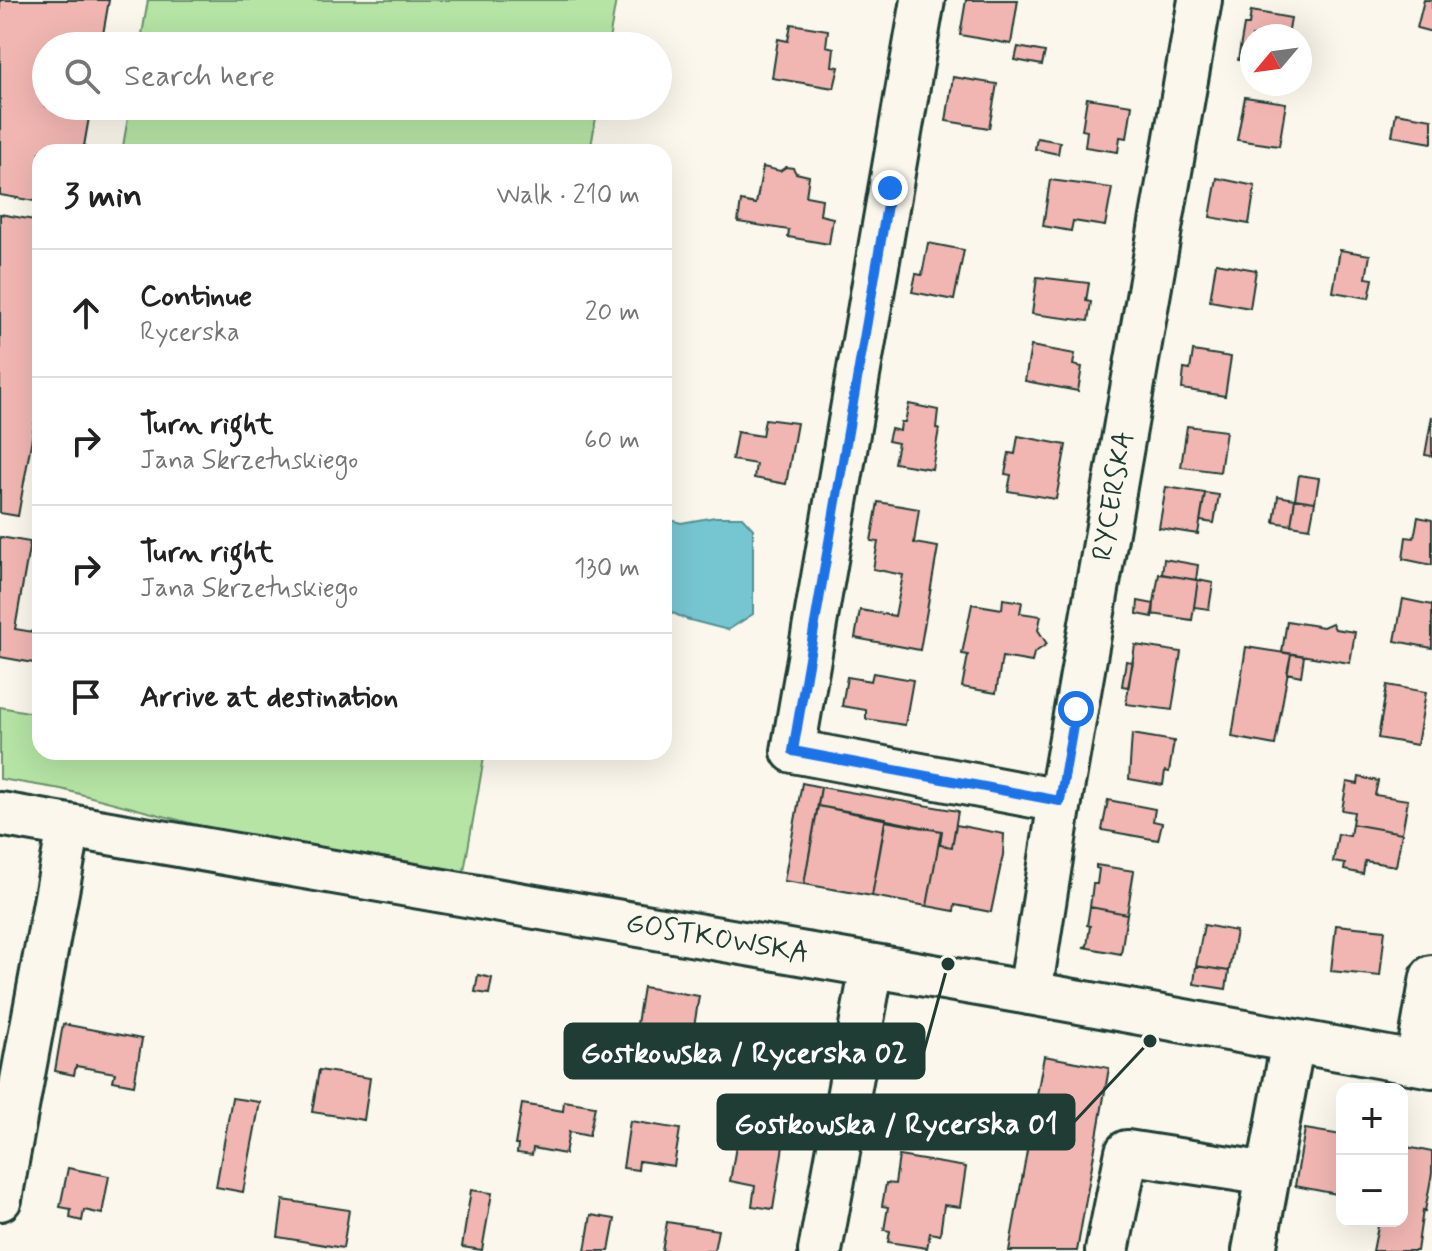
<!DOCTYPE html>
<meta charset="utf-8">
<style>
body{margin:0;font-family:Mynerve,sans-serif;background:#f2f2f2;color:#222}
.controls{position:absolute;right:24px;bottom:24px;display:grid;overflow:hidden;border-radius:16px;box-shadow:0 8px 32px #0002}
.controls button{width:72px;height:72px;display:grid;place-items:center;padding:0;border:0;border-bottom:2px solid #e0e0e0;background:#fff;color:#222;font:40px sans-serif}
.compass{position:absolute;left:1240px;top:24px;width:72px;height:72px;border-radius:50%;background:#fff;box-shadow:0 8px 32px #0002;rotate:241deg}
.stop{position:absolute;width:24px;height:24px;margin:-18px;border:6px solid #1a73e8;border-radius:50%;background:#fff}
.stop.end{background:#1a73e8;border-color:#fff;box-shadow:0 2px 8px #0008}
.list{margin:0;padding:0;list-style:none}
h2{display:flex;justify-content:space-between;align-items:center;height:104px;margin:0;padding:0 32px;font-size:34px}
h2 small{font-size:26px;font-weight:400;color:#767676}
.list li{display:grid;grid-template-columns:52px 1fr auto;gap:24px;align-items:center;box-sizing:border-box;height:128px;padding:0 32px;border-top:2px solid #e0e0e0}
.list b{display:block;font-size:30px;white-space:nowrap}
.list p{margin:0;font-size:26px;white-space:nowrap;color:#767676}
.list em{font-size:26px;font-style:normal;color:#767676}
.icon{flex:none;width:44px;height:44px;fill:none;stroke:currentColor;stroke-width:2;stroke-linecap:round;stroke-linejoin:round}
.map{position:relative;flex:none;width:1432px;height:1251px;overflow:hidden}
.search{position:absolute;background:#fff;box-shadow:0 8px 32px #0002;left:32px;top:32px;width:640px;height:88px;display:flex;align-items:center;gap:20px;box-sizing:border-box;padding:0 28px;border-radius:44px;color:#767676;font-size:30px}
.panel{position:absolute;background:#fff;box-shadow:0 8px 32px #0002;left:32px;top:144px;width:640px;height:616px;border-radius:24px}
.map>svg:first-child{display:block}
</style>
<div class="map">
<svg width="1432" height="1251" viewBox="0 0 1432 1251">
<rect width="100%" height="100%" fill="#fbf7ec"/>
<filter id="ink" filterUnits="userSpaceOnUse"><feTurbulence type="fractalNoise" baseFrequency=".0125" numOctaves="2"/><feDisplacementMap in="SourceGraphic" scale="16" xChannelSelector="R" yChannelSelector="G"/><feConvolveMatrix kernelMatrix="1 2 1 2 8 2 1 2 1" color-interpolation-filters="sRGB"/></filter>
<g filter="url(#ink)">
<!-- green -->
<path fill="#b5e4a4" stroke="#6a906c" stroke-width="2" d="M148,0H616L608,46H140Z
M130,106H598L590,152H122Z
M0,707L40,714V752H485L460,894L61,789L0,779Z"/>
<!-- water -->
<path fill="#76c6d1" stroke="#538f92" stroke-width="2" d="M715,517H742L753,529V614L728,630L686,619L664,609V518L681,523Z"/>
<!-- building -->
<path fill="#f1b6b2" stroke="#1f3d34" stroke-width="2" d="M0,0H109L101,46H46V106H91L83,152H40V202L0,195Z
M966,0H1018L1011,44L960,35Z
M1424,0H1432V32L1417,28Z
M1251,11L1291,18L1288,36H1252V62L1238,60L1244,25H1249Z
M791,24L828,30L826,46L834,48L832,66L839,67L834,88L772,78L778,39L788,41Z
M1018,47L1045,52L1042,65L1015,60Z
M953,77L997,84L989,128L946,121Z
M1245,97L1286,103L1279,146L1237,140Z
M1087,98L1132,105L1127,138L1120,137L1118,152L1085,147L1087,131L1082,130Z
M1396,113L1432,119V143L1392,136Z
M1037,138L1060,142L1058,154L1035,149Z
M763,167L780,171L786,167L793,168L796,173L809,176L806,196L822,199L820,215L833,218L829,244L788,237L789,230L738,222L741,201L756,204Z
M1217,178L1255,186L1249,224L1210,217Z
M1050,180L1112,188L1105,226L1073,221L1071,231L1043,226Z
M0,214L40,221V393L18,516L0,513Z
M928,243L964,250L954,300L912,292L916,274L922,275Z
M1340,250L1370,255L1366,278L1373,279L1369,298L1333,292Z
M1216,263L1256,270L1250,308L1210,301Z
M1037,277L1089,283L1086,301L1091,302L1088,321L1032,314Z
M1031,346L1075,354L1073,365L1082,367L1078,391L1025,381Z
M1193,351L1231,357L1225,396L1182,389L1184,369L1190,370Z
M909,404L938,410L936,428L939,429L932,469L894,463L898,443L888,441L891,429L900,431L901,422H905Z
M1432,416V456L1425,455Z
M765,419L797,423L786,484L754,478L756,464L732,460L737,432L762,436Z
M1187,426L1226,431L1220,472L1181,467Z
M1018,436L1066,445L1056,499L1008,491L1011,475L1005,474L1009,453L1015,454Z
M1299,475L1319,478L1315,502L1295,499Z
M1166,487L1205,493L1198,534L1159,528Z
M1205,493L1219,495L1214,523L1200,521Z
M1278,496L1295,499L1291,525L1274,522Z
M1295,499L1315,502L1310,528L1291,525Z
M878,502L919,509L914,543L938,547L920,650L855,638L860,610L895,616L903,575L873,569L878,542L871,541Z
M1418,517L1432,520V565L1403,559L1406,537L1414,538Z
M0,537L30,542L15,629L39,633L34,663L0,657Z
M1164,559L1198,565L1196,580L1162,574Z
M1159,574L1198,580L1192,620L1152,614Z
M1198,580L1213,583L1209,609L1194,607Z
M1003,599L1022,602L1020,613L1041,616L1038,630L1047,644L1034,653L1032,662L1002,657L996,693L962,687L968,655L962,654L972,604L1002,609Z
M1403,599L1432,605V648L1395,641Z
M1138,601L1154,604L1153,617L1137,614Z
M1287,621L1323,627L1332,623L1335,629L1355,632L1350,663L1282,652Z
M1135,645L1181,652L1172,710L1126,704Z
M1246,647L1291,654L1275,745L1232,737Z
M1291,654L1304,656L1301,676L1287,673Z
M1126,661L1133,662L1128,687L1122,686Z
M873,673L913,680L905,725L866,719V710L842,706L847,677L871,681Z
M1387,685L1426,692L1417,745L1378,738Z
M1132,734L1174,741L1169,772L1165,771L1163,785L1129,779Z
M1359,777L1378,781L1375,795L1408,800L1402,833L1352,824L1354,812L1342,810L1347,782L1358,784Z
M802,783L821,787L804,884L784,881Z
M821,787L958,811L952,847L940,845L942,831L818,806Z
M1108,800L1155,809L1153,821L1162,823L1158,840L1102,830Z
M818,806L886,818L872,896L804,884Z
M885,821L941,831L927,906L872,896Z
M1352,824L1402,833L1396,866L1365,861L1363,874L1344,870L1345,864L1333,862L1338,834L1350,836Z
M956,825L1004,834L1003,855L991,912L955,905L954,911L927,906L941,831L940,845L952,847Z
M1096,865L1134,871L1127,914L1090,907L1093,884H1097L1099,869L1096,868Z
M1090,907L1127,914L1121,954L1083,947L1087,946L1090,926L1087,925Z
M1204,925L1236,931L1229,971L1196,966Z
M1336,925L1385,930L1380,976L1331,971Z
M1196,966L1229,971L1226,989L1194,984Z
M478,975L492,978L489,994L475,992Z
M643,987L699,996L690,1052L634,1042Z
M63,1024L142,1039L134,1085L113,1081L115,1073L76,1066L74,1075L55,1071Z
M1044,1056L1109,1068L1077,1251H1009Z
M319,1070L370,1078L364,1120L312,1112Z
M232,1098L260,1102L243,1192L216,1187Z
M564,1101L595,1106L589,1136L569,1132L565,1154L533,1148L532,1155L517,1153L518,1145H515L522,1104L563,1111Z
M630,1121L680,1129L674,1166L639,1161L638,1170L623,1168Z
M739,1129L752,1131L751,1140L783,1146L773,1209L752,1206L755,1186L730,1181Z
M1305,1129L1342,1135V1195L1295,1186Z
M1402,1146L1432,1152V1173L1425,1211L1423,1210L1417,1251H1373L1379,1221H1402Z
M899,1156L966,1167L960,1207L944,1205L940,1235L930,1233L927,1248L888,1242L890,1231L884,1230L888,1207L882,1206L886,1183L895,1184Z
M68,1168L109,1176L102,1214L84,1210L82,1221L70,1218L71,1209L60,1207Z
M471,1190L492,1193L482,1250L462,1247Z
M283,1200L349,1210L343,1248L278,1237Z
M591,1215L615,1219L609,1251H585Z
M667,1222L718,1230L714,1251H662Z"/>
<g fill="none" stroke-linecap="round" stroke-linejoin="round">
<!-- minor casing -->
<g stroke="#1f3d34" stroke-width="48">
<g id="minor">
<path d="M923,0L793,751L1060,801"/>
<path id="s1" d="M0,814L1030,993L1432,1066"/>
<path id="s2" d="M1030,993L1060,801L1200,0"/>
<path d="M1417,1063L1432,977"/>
<path d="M0,1199L69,827"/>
<path d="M820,1251L872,966"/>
<path d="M1107,1251L1127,1152L1268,1174"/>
<path d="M1254,1251L1293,1041"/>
</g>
</g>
<!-- minor -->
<use href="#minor" stroke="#fbf7ec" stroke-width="42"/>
</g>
</g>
<g fill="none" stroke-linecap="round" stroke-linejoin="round" filter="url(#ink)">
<!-- route -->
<path stroke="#1a73e8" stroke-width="10" d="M890,188L793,751L1060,801L1076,709"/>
</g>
<g text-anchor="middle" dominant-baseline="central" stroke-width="6" stroke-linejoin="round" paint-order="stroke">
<!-- street labels -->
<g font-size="28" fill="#1f3d34" stroke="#fbf7ec">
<text stroke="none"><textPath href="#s2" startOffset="504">RYCERSKA</textPath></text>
<text stroke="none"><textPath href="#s1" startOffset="728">GOSTKOWSKA</textPath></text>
</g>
</g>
<!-- callouts -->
<path fill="none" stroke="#1f3d34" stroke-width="3" d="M948 964L924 1051M1150 1041L1074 1122"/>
<g fill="#1f3d34" stroke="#fbf7ec" stroke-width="3">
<circle cx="948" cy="964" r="8"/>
<circle cx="1150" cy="1041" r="8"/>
</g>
<g fill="#1f3d34" stroke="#1f3d34" stroke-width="3">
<rect x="565" y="1024" width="359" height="54" rx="8"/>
<rect x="718" y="1095" width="356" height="54" rx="8"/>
</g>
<g font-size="30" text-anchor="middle" font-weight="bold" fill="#fff">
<text x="744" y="1062">Gostkowska / Rycerska 02</text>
<text x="896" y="1133">Gostkowska / Rycerska 01</text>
</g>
</svg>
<div class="controls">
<button>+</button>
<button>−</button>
</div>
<svg class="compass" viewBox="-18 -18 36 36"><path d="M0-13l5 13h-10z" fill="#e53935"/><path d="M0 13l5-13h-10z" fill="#767676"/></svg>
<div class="stop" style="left:1076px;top:709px"></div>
<div class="stop end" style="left:890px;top:188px"></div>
<div class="search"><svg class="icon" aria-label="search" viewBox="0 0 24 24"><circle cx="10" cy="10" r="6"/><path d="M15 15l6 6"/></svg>Search here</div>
<section class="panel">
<h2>3 min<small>Walk · 210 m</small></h2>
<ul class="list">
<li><svg class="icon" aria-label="ahead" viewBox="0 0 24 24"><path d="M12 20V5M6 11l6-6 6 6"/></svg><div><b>Continue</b><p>Rycerska</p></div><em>20 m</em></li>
<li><svg class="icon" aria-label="right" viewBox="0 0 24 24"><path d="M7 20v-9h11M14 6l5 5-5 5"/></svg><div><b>Turn right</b><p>Jana Skrzetuskiego</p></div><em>60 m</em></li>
<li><svg class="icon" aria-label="right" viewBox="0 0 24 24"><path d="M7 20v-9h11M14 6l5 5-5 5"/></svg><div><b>Turn right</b><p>Jana Skrzetuskiego</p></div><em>130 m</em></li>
<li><svg class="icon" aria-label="arrive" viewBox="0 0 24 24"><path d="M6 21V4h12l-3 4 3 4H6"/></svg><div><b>Arrive at destination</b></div></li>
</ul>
</section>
</div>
